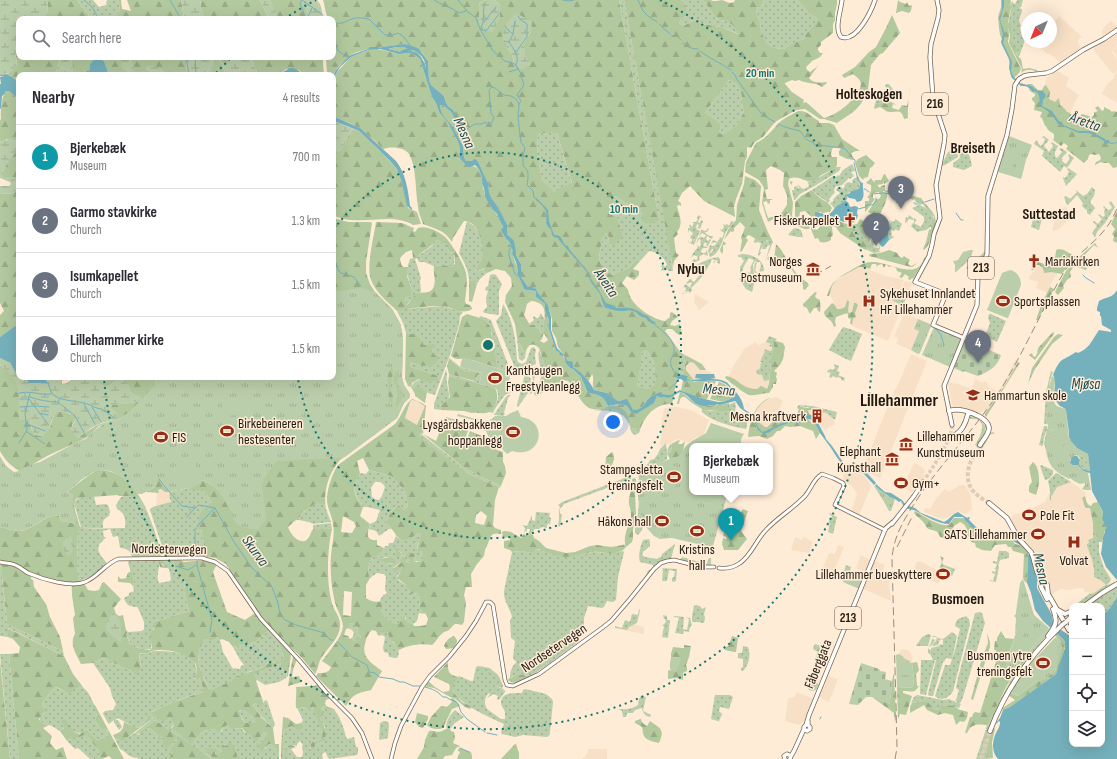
<!DOCTYPE html>
<meta charset="utf-8">
<style>
body{margin:0;font-family:"Sofia Sans Condensed",sans-serif;background:#f7f7f7;color:#2b2b33}
.controls{position:absolute;right:12px;bottom:12px;display:grid;overflow:hidden;border-radius:8px;box-shadow:0 4px 16px #0002}
.controls button{width:36px;height:36px;display:grid;place-items:center;padding:0;border:0;border-bottom:1px solid #e1e1e2;background:#fff;color:#2b2b33;font:20px sans-serif}
.compass{position:absolute;left:1021px;top:12px;width:36px;height:36px;border-radius:50%;background:#fff;box-shadow:0 4px 16px #0002;rotate:223deg}
.you{position:absolute;left:613px;top:422px;width:14px;height:14px;margin:-10px;border:3px solid #fff;border-radius:50%;background:#1a73e8;box-shadow:0 0 0 6px #1a73e833}
.badge{display:grid;place-items:center;width:26px;height:26px;border-radius:50%;background:#db2777;color:#fff;font-size:13px;font-weight:700}
.pin{position:absolute;translate:-50% -33px;filter:drop-shadow(0 1px 2px #0008)}
.pin::after{content:'';position:absolute;top:21px;width:14px;height:12px;background:inherit;clip-path:polygon(0 0,100% 0,50% 100%)}
.popup{position:absolute;left:689px;top:443px;width:84px;height:52px;box-sizing:border-box;display:grid;place-content:center;border-radius:8px;background:#fff;filter:drop-shadow(0 1px 3px #0005);font-size:13px;white-space:nowrap;color:#7c7c81}
.popup b{font-size:15px;color:#2b2b33}
.popup::after{content:'';position:absolute;left:50%;top:100%;margin-left:-8px;border:8px solid transparent;border-top-color:#fff}
.list{margin:0;padding:0;list-style:none}
h2{display:flex;justify-content:space-between;align-items:center;height:52px;margin:0;padding:0 16px;font-size:17px}
h2 small{font-size:13px;font-weight:400;color:#7c7c81}
.list li{display:grid;grid-template-columns:26px 1fr auto;gap:12px;align-items:center;box-sizing:border-box;height:64px;padding:0 16px;border-top:1px solid #e1e1e2}
.list b{display:block;font-size:15px;white-space:nowrap}
.list p{margin:0;font-size:13px;white-space:nowrap;color:#7c7c81}
.list em{font-size:13px;font-style:normal;color:#7c7c81}
.icon{flex:none;width:22px;height:22px;fill:none;stroke:currentColor;stroke-width:2;stroke-linecap:round;stroke-linejoin:round}
.map{position:relative;flex:none;width:1117px;height:759px;overflow:hidden}
.search{position:absolute;background:#fff;box-shadow:0 4px 16px #0002;left:16px;top:16px;width:320px;height:44px;display:flex;align-items:center;gap:10px;box-sizing:border-box;padding:0 14px;border-radius:8px;color:#7c7c81;font-size:15px}
.panel{position:absolute;background:#fff;box-shadow:0 4px 16px #0002;left:16px;top:72px;width:320px;height:308px;border-radius:8px}
.map>svg:first-child{display:block}
</style>
<div class="map">
<svg width="1117" height="759" viewBox="0 0 1117 759">
<defs>
<pattern id="grass-dots" width="8" height="8" patternUnits="userSpaceOnUse"><rect width="8" height="8" fill="#bbceab"/><path d="M2 2h.1M6 6h.1" fill="none" stroke="#a0b092" stroke-width="1.8" stroke-linecap="round"/></pattern>
<pattern id="forest-firs" width="22" height="20" patternUnits="userSpaceOnUse"><rect width="22" height="20" fill="#b2c89d"/><path d="M5 1l3.5 6h-7zM16 11l3.5 6h-7z" fill="#99ab86"/></pattern>
<pattern id="wetland-marsh" width="20" height="14" patternUnits="userSpaceOnUse"><rect width="20" height="14" fill="#bbceab"/><path d="M1 5h8M5 5V1M11 12h8M15 12V8" fill="none" stroke="#a0b092"/></pattern>
<pattern id="cemetery-stones" width="16" height="16" patternUnits="userSpaceOnUse"><rect width="16" height="16" fill="#bbceab"/><path d="M2 7V4a2 2 0 0 1 4 0v3zM10 15v-3a2 2 0 0 1 4 0v3z" fill="#a0b092"/></pattern>
<pattern id="park-tufts" width="24" height="20" patternUnits="userSpaceOnUse"><rect width="24" height="20" fill="#bbceab"/><path d="M3 7l-1-3M5 7V3M7 7l1-3M15 17l-1-3M17 17v-4M19 17l1-3" fill="none" stroke="#a0b092"/></pattern>
</defs>
<rect width="100%" height="100%" fill="#ffecd7"/>
<!-- built -->
<path fill="#f7e0c6" d="M1059,16L1082,37L1079,39L1078,41L1081,49L1061,63L1051,55L1046,53L1036,43L1037,42H1051V26Z
M1111,21L1117,27V45L1113,50L1117,46V57L1113,51L1112,52L1117,59V71L1113,74L1093,49L1103,42L1102,36V31L1105,26Z
M1058,71L1069,78L1066,86L1079,95L1069,114L1048,99L1045,84L1047,77Z
M1117,72V103L1102,94L1107,84L1114,78V75Z
M1066,207L1070,216V218L1059,229L1052,231L1056,216L1059,208Z
M1039,265L1042,266L1055,271L1057,273V276H1055L1047,293L1036,288L1038,282L1029,279V277Z
M860,266L869,270L886,276L904,280L899,293L905,281L912,282V284L888,341L852,326V317L837,310L829,292L832,285L835,281Z
M695,294L709,302L699,310L697,309L698,307L694,303Z
M904,314L918,319L914,329L919,331L911,350L896,344L898,338L894,336Z
M776,340L773,367L769,389L748,392L728,378L734,365L745,348L753,344L755,342L759,345L767,341Z
M911,354L927,361L880,478L862,470L895,389H896Z
M1015,360L1018,362L1005,385L985,414L983,413L985,409L982,413L978,412V413L959,407H954L952,405L949,388L948,386V381L954,384L955,383L972,389L975,379L982,383L984,381L988,383V386L998,392L1008,375Z
M690,362L694,363L700,370H706L714,374L717,379L694,380L686,370V366Z
M776,397L783,401L780,408L779,415L770,424L765,427L760,423L755,412L761,404L771,398Z
M414,400L417,401L425,406L417,425L405,418L410,402Z
M671,407H678L690,410L700,415L709,420L703,436L696,437L689,442L677,439L669,444L660,445L662,430L661,426L664,408Z
M815,409L832,413L835,424L824,430L816,419L808,414V410Z
M914,463L922,467L925,470L924,477L914,490L911,492L903,488Z
M843,466L865,476L871,486L859,516L851,512L857,494L852,486L843,480Z
M1071,482L1085,492L1086,506L1090,507L1095,523L1097,575L1108,586L1094,595L1092,593L1084,592V589L1080,588L1068,590L1060,589L1050,596L1047,581L1039,571L1034,554L1031,549L1018,535L1011,520L1013,515L1027,511L1045,502L1052,488Z
M960,485H965L971,496L972,510L965,514L958,511L946,518L942,519L924,512L925,508L930,509L936,499L942,492L945,489L949,492Z
M161,489L165,492H170L169,495L171,502L158,506L156,505L157,493H159L158,490Z
M795,537L802,540L804,537L813,542L809,553L791,550Z
M838,545L844,547L832,576L821,572L829,553L835,554Z
M861,555L871,560L865,572L856,568Z
M876,561L885,565L881,575L889,579L891,601L863,589L871,569H870L873,563Z
M920,561L944,574L939,583H937L913,573L916,563Z
M625,622L644,627V634L623,630Z
M901,649L908,650L911,653L913,664L896,661V655L899,654Z
M828,676L838,679L829,702L820,698L819,696Z
M796,692L814,699L805,721L799,725L785,721L788,698L795,697Z
M588,749H607V759H582L588,753Z"/>
<!-- grass -->
<path fill="url(#grass-dots)" fill-rule="evenodd" d="M77,0H93L99,7L106,5L107,0H118L120,9L115,19H91Z
M619,0H624L663,212L667,229L673,271H668L667,268L664,271L663,270L660,271L662,269V267L660,266L663,265L665,267L667,265C665,257 655,251 648,251L642,258L639,261H635L629,268L612,275L603,270L599,258L602,239L606,232L608,234L609,242L623,235L617,217L611,214L610,209L615,196L626,203L643,210L659,220Z
M681,0H703C708,6 711,13 717,18C720,21 722,20 726,21C732,22 737,29 739,34L721,27L702,24L695,20L683,26L679,23L681,19L686,16L683,1Z
M764,0H797L811,15L817,18C816,25 811,27 807,33C805,35 805,37 804,39L791,44L784,49L774,48L767,43L761,32L760,23L756,13L758,6H761Z
M1010,0H1011V3L1013,1V3L1015,4L1017,0H1023L1021,7L1019,8L1022,9C1022,14 1020,16 1019,20L1021,26L1020,28L1021,32L1026,35V37L1019,57L1017,55C1016,49 1011,44 1011,39C1010,32 1012,28 1008,22V31V30C1008,20 1013,9 1010,0Z
M729,80C747,88 739,97 744,112L737,125L723,134L719,133L721,125L717,120L705,113L720,92Z
M887,84H889L892,88L893,89C891,96 886,98 882,104H875L878,93L886,97L887,96L885,92L887,89L885,85Z
M538,133H557L572,184L552,193L542,180L537,154Z
M1044,136L1049,140L1044,146L1049,152L1053,146L1051,143L1052,142L1058,146L1055,152V156L1057,158L1062,152L1059,149L1061,148L1067,152L1061,159H1063L1062,161L1066,164L1070,158L1068,156L1069,154L1074,158L1067,168L1064,166L1060,172L1058,170L1042,156L1044,151L1034,144L1036,140L1038,142V143L1041,146L1044,142L1045,139L1042,137Z
M950,151H957L958,157L945,165L941,166L948,152Z
M959,152L968,153L970,157L972,166L964,170L953,167V163L960,158Z
M852,164L855,170V171L851,172L854,176L850,179L849,178L842,185L839,186H837L835,187L834,191L835,192L829,199L830,201L828,203C823,198 817,196 812,190L833,176L835,178L838,175L839,176L843,170Z
M836,167H841L839,171L813,187L800,194L795,200H794L790,182L791,181L793,182L792,183V185L790,183L792,190H794V187L797,186L798,188H800L797,185L800,186L801,188L804,189L809,186L807,180L809,182C818,179 828,172 836,167Z
M1068,168L1077,174L1066,186L1063,178V177L1065,178L1067,176L1069,171L1067,170Z
M858,176L861,182L859,184V189L848,193L847,200L841,205L836,207L835,209L830,203L834,201L833,200L837,195H838L840,193L836,190L837,188L841,187L843,189L845,186L844,185L848,182L853,183L852,180Z
M1092,187L1095,190L1094,196L1090,202L1095,208L1090,215L1087,213V210L1085,209L1082,206L1083,203L1077,195L1068,205H1067L1064,197L1066,196L1070,199L1077,192L1076,191V190L1083,196L1087,194Z
M1111,201L1115,207L1105,223L1097,232L1095,238L1092,233L1097,226L1093,222L1094,221L1098,224L1102,219L1098,215L1099,214L1103,217L1105,215L1104,212L1105,209L1103,207L1104,206L1108,210L1111,209L1112,207L1109,203Z
M919,205C929,208 940,220 929,228C927,230 921,231 917,232L911,226L914,222V220L909,219L906,223L905,222L906,217L908,218L909,215L913,218V219H914L915,218V219L917,220L914,223L921,227L924,221V217L912,208Z
M699,215L703,219L700,217L698,222L700,223L701,220L703,221L700,229L698,228L699,225L697,224L696,227L697,228L696,229L700,231L696,240L694,238L693,242L695,239L696,240L694,245L688,242L689,240L688,241L690,243L692,241V239L690,238L691,237L690,236L692,235L693,233L689,230L688,233V228H691L689,226L690,225L692,227L694,223L692,222H696L698,219L697,217Z
M1034,215L1042,219L1039,230L1031,227Z
M893,219L897,220L902,224L899,231L895,229L894,231L892,230L891,232L892,234L891,235L894,237L891,239L889,240L888,232L892,228L891,226L885,229L882,234H881L878,241L882,247L876,240L879,234L875,235V236L876,237L875,240L876,243L874,244L873,247L877,248H879V245L880,248L879,251L881,252L883,250L881,252L874,253L867,250L868,249L872,238L868,236L869,237L868,239C862,241 855,237 853,232V229L857,227L865,232H867C869,227 872,223 877,222L882,226L891,220L887,226L892,221L894,222L895,220Z
M467,221C479,227 486,244 482,257C481,261 478,265 476,268L477,272L485,268L487,273L480,279L477,284L469,279C468,269 464,262 459,253Z
M731,221L734,222C732,225 729,227 727,230C722,238 721,254 710,257L709,255L714,249H712L709,254L708,251L710,245L713,246L715,245L717,243L714,242L711,244L713,240L718,242V240H719L720,237L722,238L724,233L720,230L721,229L722,230L724,227L723,224L725,225L727,224L729,226Z
M708,228L709,229L707,232H705L706,234L710,236H713L712,239L707,236L706,239L708,241L710,239L711,240L708,246L706,245L707,243L705,242L703,246L708,247L707,248H703L701,251L702,253H705L707,250L708,256L703,254L699,257L700,260L693,263L692,261L694,259L697,260L698,257L694,255L691,258L693,253L698,247L696,245L700,247L701,244L700,243L701,240L699,239L696,244L698,238L701,237L704,238L706,235L702,233L699,237L701,230L706,231Z
M796,228L801,230L803,237H798L788,235L793,229Z
M755,238L767,242L768,239L771,241L772,244L765,262L770,245L767,246L766,249H762L763,245L760,251L761,253L759,256L758,255L761,243L757,242L756,243L754,242Z
M436,240L446,243L449,252L455,253L454,266L452,267L443,265L434,266L424,262H419L417,258L418,256L432,246L434,242Z
M744,254C754,255 764,260 764,271L759,272L761,266L760,262H757L755,271H756L757,273H755L754,270L755,263L757,262L755,261L753,265L754,274H748V272L750,273L751,269L750,268L754,260L749,258C746,263 743,266 742,273H740V267L744,261L741,257H738V255Z
M718,257L720,259V264L717,263L718,261L716,260L714,263H713L715,260L712,259C707,271 700,280 691,288L692,290L690,293L688,291L685,294L687,291H686L683,294L682,293H684L686,289L685,287L683,288L685,284L691,288L690,286L692,283L690,282L688,284L686,283L690,279H692L691,280L694,282L702,272L698,271L702,268L701,265L695,269L694,266L709,259Z
M413,258L415,259L421,278L420,281L421,291L420,293L415,295L407,305L406,304L405,298L412,290L407,274L408,265L410,259Z
M493,274L496,275L502,284L499,291V313L498,315L484,313L483,311L487,307L486,298L488,291L485,290L486,287L488,286L490,275Z
M756,275V277L752,292L746,289L739,279L747,276Z
M895,292L907,296L903,306L892,300Z
M503,304C513,320 516,340 517,359L518,362L522,364L526,362L531,348L534,347L536,350L535,355L536,364L523,370L515,371L513,363L496,321L501,315Z
M443,306L463,312L460,316L459,325L451,352L435,395L428,393L427,392L414,388L411,386C417,378 428,377 436,375L411,367L410,364L411,362L417,364L430,366L434,355L432,349L424,345L420,338L416,334L406,333L403,323L397,311L404,309Z
M541,313L545,320V334L543,335L536,327L529,324L534,320L533,317L534,316L536,318H538Z
M989,314H991L1006,321L997,342L985,336L990,323L988,318Z
M481,316L491,320L511,372L497,368V364L492,341V333L479,317Z
M843,327L853,330L862,334L851,361L844,358L829,350L834,341Z
M769,336L777,339L774,342V348L771,355L770,360L771,366L769,380L764,381L762,375L757,374L758,373H756L757,369L759,370L761,365L759,364H761L762,362H760L765,351L764,349L770,351L772,350V347L769,346L771,344L766,342Z
M517,338L523,350L526,352L525,358L522,361L519,359Z
M539,350L545,365L547,372L544,385L549,389L536,396L534,394C535,387 541,383 541,376C542,366 537,362 539,350Z
M645,350L647,351C655,359 656,373 655,384L649,389L640,387L637,385L641,364V356L642,353Z
M681,353L687,356L683,375L679,374Z
M450,358L460,367L482,373L479,384L449,376V374L473,381L476,379L478,374C474,372 469,372 465,370C458,368 455,364 451,359H449Z
M834,364L839,366L837,371L840,372L838,375L845,378L844,381L841,380V378L838,377L837,378L833,376L831,378L829,377L831,373L827,372L828,370L831,369L834,370L835,367L834,366Z
M537,366L538,368L536,369L532,393L530,394L533,379L532,376L526,371L530,369Z
M446,370C448,374 446,378 447,383C449,397 453,396 440,406L441,410L434,409V404Z
M1051,371L1053,372L1050,380L1048,400L1046,419L1047,424H1044L1046,392Z
M525,374L528,376L531,379L528,393L518,407L517,405Z
M496,388L511,393L506,394C502,399 495,407 493,413L489,412C496,407 501,397 496,388Z
M508,395H511L508,398L504,413L505,414L503,416L494,415L505,398Z
M735,402L736,407L735,410L736,411H737L741,420L744,422L748,420L746,429C733,427 710,421 701,411L729,410L728,405Z
M799,405L812,406L837,412L835,420L825,412L824,413L816,408L798,406Z
M608,408C622,411 627,414 631,428L640,430L639,433L635,435L632,433C630,430 630,425 628,422C621,408 606,412 594,410Z
M971,416L980,420L986,427L984,435L979,447H981L987,436L992,432L995,433L990,435L982,449L979,448L975,445C980,437 990,418 971,419L969,418Z
M1044,426H1047L1048,430L1057,429L1047,434L1046,445L1047,454L1044,443L1047,429L1044,437L1043,446L1039,445Z
M420,433L464,468L501,486L500,488L499,487L467,473L461,469L420,437L419,435Z
M666,443L667,454L668,448L671,444L672,449L669,453L673,459H670L667,454V459L666,460L641,471L638,470L648,464L650,460L654,459L658,454L660,449Z
M1076,453L1083,457L1086,462H1089L1090,471L1082,469L1079,464C1081,460 1080,456 1076,455Z
M1041,465L1053,470V474L1049,479L1045,480L1040,466Z
M369,470L391,476L404,490L408,505L406,511L398,505L391,512L386,522L391,529H389L379,536L376,531L369,529L370,524L376,521L380,510L367,507H363C355,496 351,487 360,473L366,474ZM375,482C380,481 383,483 385,487L382,496L379,500L375,499L372,497L371,488Z
M1056,473L1060,475L1071,482L1057,487L1051,497V500L1050,501V490L1048,481Z
M630,476L631,479L564,504L560,509V513L562,515L560,527L558,525C560,519 558,513 560,507L558,505L562,502Z
M188,488L190,490H203L212,502L199,529H201L205,549L203,556L201,557C196,556 192,556 187,556C180,556 172,559 165,555L150,510L151,508C157,505 164,504 171,502L169,495L170,492Z
M94,496L96,505L105,504L108,505L110,512L109,516C104,519 102,521 103,527L92,528L81,527L74,503C78,495 87,497 94,496Z
M132,496C139,497 140,503 145,506L154,529L162,555L160,556L132,557C131,550 125,548 120,548L118,536L113,537L110,529L103,531L104,537H106C104,540 100,543 99,545C96,553 104,558 107,564L95,574L79,582L77,565L78,529L125,528C126,520 125,513 117,509L116,505L121,497Z
M639,500L648,506C646,515 645,529 638,535L635,533V528L638,513Z
M320,503L324,504L331,522L313,524L309,522L299,520L301,513L303,512H304C309,507 312,504 320,503Z
M536,512L550,513L549,517L551,518L550,525L548,523L547,526V528L542,527L539,529H535L531,534L527,536L526,535L530,531V529H527V533L526,530L524,534L525,528L522,525L527,526L532,515V520L535,521Z
M830,513L837,517L833,534L828,532L830,524L828,523L832,516L829,514Z
M331,523L332,529L326,528L324,530H313V525Z
M1093,530L1095,532L1097,539L1096,542H1099V552L1101,559L1104,568L1111,579L1109,583L1106,585L1102,581L1094,577C1095,566 1091,556 1087,546V544L1089,543L1088,540L1093,538Z
M418,533H421C421,539 417,544 417,549L422,552L423,557L420,562L417,561L414,562L415,555L414,554H411L407,557L411,562L409,563L406,562L405,561V558C403,554 399,549 394,549L396,553L400,556L401,555L403,557V561L393,568L402,566L404,567L397,576L399,581L406,585V588L409,590V592L418,594L420,601L419,608L420,610L425,611L426,614L419,613L417,621L413,624L406,622V617L403,616L402,620L397,624L387,621L384,615L381,614L383,604L380,600L384,594L385,595L387,593L385,590L386,577L384,574L377,573L370,578C367,570 368,563 374,556C380,560 385,563 392,564L396,559L386,557L380,559L378,558L377,555L383,551L385,546H388L389,543H393L396,536C404,543 411,539 418,533Z
M649,539L650,542V546L643,552L642,555L644,556L645,557L657,559L658,558L661,557L662,554L675,544L671,559L661,562L641,584L639,582H641C644,579 647,575 648,570H650L653,567V565L640,562C638,557 640,546 643,540Z
M536,549L573,556L593,552L614,553L623,551L624,552L618,577L616,600L613,602L607,601L604,607L602,608L588,606L584,618V627L578,642L550,663L531,676L517,674L510,678C510,672 512,665 517,662L514,660L513,657L515,641L511,638V636L510,620L512,617C510,608 503,600 504,591L512,552L520,551L533,553H535Z
M999,551H1006L1009,553V558L1000,560L998,566L999,567L996,582L990,581V578V580L993,581L995,574L992,573V571L995,572L996,569H994L996,567L997,564L993,563V561L997,562Z
M940,556L944,558L942,563L944,565L955,569L952,576L939,569L942,561L941,560V558L940,557Z
M682,557L707,564L708,559L711,558V565L709,566H699L689,561H681V559Z
M173,560L177,575L184,579L185,583L184,591L189,611L154,622V627L151,640V649H142L131,645L126,634L128,632L142,631L144,629V622L138,608L137,607C130,607 126,605 124,598L129,595V593L134,591L133,586L134,580L132,575L128,563L129,561H158C161,566 158,568 158,574C157,577 158,580 159,583L170,581L171,579L169,569L167,568H163L162,563V562Z
M0,564H1L7,624L63,651L64,656L8,628V637L0,636Z
M661,568L677,569L676,581L673,582L672,581V578L674,577L675,571L669,570L667,581H662L663,571H662L663,570L662,568Z
M1115,582H1116L1098,593L1079,606H1074L1089,594L1094,593L1104,586Z
M1117,586V597L1110,608L1102,616V606H1089L1094,601Z
M696,605L700,606L702,609L706,607L704,614L705,618L704,623L697,622H694L692,621V616L694,606Z
M639,609L640,610L637,623L629,627L627,630L615,628V626L622,628L625,620L630,622L632,614L638,615Z
M980,612L982,613L985,623L963,697L961,702L959,703L961,704L959,708L943,705H941L939,709L935,710L928,702L923,701L911,703L914,697L917,695L943,700L949,699L951,700L959,703L955,700H956L959,690L956,688L958,678L975,613Z
M663,615L667,616V620H670L668,638L662,637L664,626H662L666,622L665,619H664Z
M673,616H675L684,617L683,629L687,630L689,619L686,617L690,618L692,625L690,627L689,632L684,631L683,634L675,633L679,618L676,617L675,618V617Z
M966,616L969,619L970,624L953,691C949,698 941,702 935,696L945,665H950L955,650L960,629L955,626C956,618 959,619 966,616Z
M349,623L354,624L358,627L357,634L360,635L361,638H359L358,641L359,644L358,645L354,642L352,638L354,633L352,630L348,628Z
M1049,628L1051,629V631C1036,648 1021,665 1010,685C1001,699 995,715 989,730L988,725L995,709L1018,667L1034,645Z
M268,631C276,637 282,648 284,658L277,662L269,663L264,667L248,672L235,680L210,690L209,689L203,676V674C196,664 197,649 205,639L217,637L220,640L223,652L233,669L235,668L238,669H240L241,666L244,665L240,660L233,647L255,642Z
M380,632H387L391,641C398,644 401,652 397,658L389,657L388,653L384,652L383,648L385,637L382,635L379,636L377,633Z
M952,632L957,636L952,659L946,658L944,662L941,661L943,662L933,696H929L928,694L936,660H935L926,695L920,694L921,660H933L930,654L928,653V648L931,651V648L939,646L940,644L943,645V640L941,639L940,641L938,640L939,642L938,645L932,646L934,642L937,641L935,640L931,646L928,647L930,645L932,639L936,640L937,639L936,637H932L933,636H935L938,638L943,639Z
M815,644L824,647L818,669L814,668L817,655H816L817,651L814,650L813,648Z
M743,646L748,647C751,655 749,665 743,671L741,670V668L743,667V659L738,658V653H742Z
M153,651C164,651 175,651 185,655C188,656 192,660 195,662L197,674L194,679L199,678L202,684L203,692C185,697 168,704 151,712L165,721L170,718L173,720L174,724L171,728L191,742L203,731L214,729L221,732L224,727L228,725L235,729L241,728L245,733H248L259,739L264,732L267,734V737L264,740L265,749L269,744H271L276,749L279,750V759H238L235,746L227,745L220,748L222,751L216,755L214,749L205,750V753L215,759H211L203,754L172,752L171,755L167,759H138V758C126,757 129,753 120,749L115,739L117,738L122,740L135,733L153,718L149,716L139,728L132,726L118,718L115,720H118L122,727L119,730L114,722V720L109,724L108,723L103,714V713L105,711L113,710L116,704L112,696L110,688L93,663L103,658L131,671L134,674L141,668L139,654L148,653ZM155,720L178,736L169,748L163,742V738L158,737C157,733 152,729 148,728L138,735L137,734Z
M0,654H9L19,759H10Z
M281,663L283,666L282,668L287,675L286,678L279,682L265,685L257,680L254,676L255,674L258,672Z
M478,666L490,668C493,671 495,672 497,674C500,677 502,683 503,686L502,688L490,685L504,689L503,691L505,690V692L499,700L497,699L498,696L494,694L487,698L490,694L489,693C484,698 484,703 487,709L501,719H505C505,718 505,713 505,712C504,709 501,706 501,703C501,692 514,693 522,693L523,690L525,689L546,694L552,699L553,702L550,732L549,736L547,737L523,735L515,737L502,734L501,732L504,724C485,715 466,708 452,691C452,686 455,680 459,676L471,681H473L476,667Z
M814,669L818,670L814,682L819,684L816,690L812,691L808,689L809,687H810L811,677Z
M77,686C88,685 92,702 97,710V713L95,721L101,729H105L108,732V734L106,737L97,740L86,729C84,731 83,733 80,733C76,734 66,726 62,723L64,730L60,731L50,725L47,726L40,721V717L44,713V708L42,703L52,690L56,687L68,693Z
M715,695H730L733,697L729,709L720,707L719,711L722,714L719,721L721,722L711,719Z
M641,696L646,697L643,711L651,715L650,717C646,717 642,712 642,708L635,710L633,713H627L626,717H623L622,711L618,709C626,710 632,709 638,705L639,699Z
M267,700L275,725L273,728L260,715L253,705L256,703L259,705L264,704V701Z
M323,706C326,710 329,709 334,711C339,713 345,731 346,737L347,739L354,737L356,747H358V753L357,755L330,759L328,758L326,753L325,752L322,754L323,759H283L282,751L291,749L297,757H302L303,753L302,746L303,745L300,741L297,744V746L291,745L284,748L283,747V736L284,730L292,726L298,731L302,725L301,723L303,720L297,708H300L304,707L309,711L313,707H314C316,718 323,728 322,739L310,743V749L314,747L316,744L325,741V727L320,718L323,710L321,708Z
M241,710C248,709 250,716 255,720L254,723H245L239,713V712Z
M455,710L464,717L455,723L450,729H447C445,723 450,714 455,710Z
M384,721L388,722L389,724L388,738L380,740L379,739L380,723Z
M986,729L989,734L987,747L986,759H976Z
M85,734H86L98,750L100,759H94L93,757V759H90L78,748L75,749L67,741L70,738H78Z"/>
<!-- forest -->
<path fill="url(#forest-firs)" fill-rule="evenodd" d="M47,0H77L91,19H29L43,17L48,11Z
M118,0H121L122,9L131,11L127,0H181L184,19H115L120,9Z
M201,0H260L269,19H206C202,13 200,8 201,0Z
M270,0H301L310,19H278Z
M323,0H486L480,2L479,6V24L500,5L495,0H619L659,220L651,224L642,221L643,210L626,203L615,196L611,209V214L617,217L623,235L613,246L609,242L608,234L606,233L602,239L599,258L603,270L612,275L629,268L635,261H639L642,258L648,251L650,250L633,269L639,271V275L634,280L627,276L622,283C624,285 627,288 628,290C629,292 629,295 630,296C634,307 654,320 665,321L670,317V313L672,312L678,317L672,321L670,325L675,326L680,324L682,335H679L672,329H667L665,331L681,353L679,374L677,377L678,378L675,383L676,384L674,393L670,395C664,395 661,393 654,395C644,398 645,411 633,410L629,405L622,400L618,401L607,393L594,390C591,383 595,380 592,374L588,382L586,378L572,366L558,347L556,338L552,331V319L548,305L538,293L536,289L528,287L521,277V264L516,255V252L509,236L507,234V230L508,226C505,221 503,216 500,211C494,200 487,199 489,184C484,177 482,168 477,160L472,161H466L464,157L463,146L454,129L455,126L458,120L453,110L448,106L446,103L444,96L431,85L429,80L428,61L421,51L405,44L383,47L382,48L375,47L357,52L348,56L345,61L338,67L333,75H327L326,57H333V35L335,27L333,23V19H329C325,14 325,6 323,0ZM531,32L523,44C528,55 522,60 516,69L512,55L506,47ZM538,133H557L572,183L553,192L542,180L537,154ZM645,350L647,351C655,359 656,373 655,384L649,389L640,387L637,385L641,365V356L642,353Z
M624,0H681L683,1L687,13L686,16L681,19L679,23L683,26L695,20L702,24L721,27L738,34C737,29 731,22 726,21C722,20 720,21 717,18C711,13 708,6 703,0H711L713,1H716L722,0L730,3L734,2L735,0H764L761,6H758L756,13L760,23L761,32L767,43L774,48L784,49L791,44L804,39C805,37 805,35 807,33C811,27 816,25 817,18L811,15L797,0H837V4L835,13V20L833,24V33L821,42V45L818,48V50L820,53H823L820,57L812,61L806,67L807,70L810,72L818,66L809,78C813,83 820,83 826,82L827,83L822,87C816,82 806,84 799,80L795,81L792,80L785,83V84L792,92L804,100L803,102L804,103L806,102L824,118C828,117 832,115 836,113C844,109 865,91 860,81C859,78 855,76 853,74L844,78L842,75L855,67L869,52L876,47L886,28L892,15L900,33L883,53L880,54L871,65L868,89L876,94V97L866,93C861,109 850,114 837,123L824,119H820L805,109L796,110L775,122L763,137L755,142L751,148L747,147V157L745,161L742,184L736,199L734,207L735,217L704,201L690,186L682,193L678,201L681,203V206L679,205L677,206C679,215 684,223 677,232L678,234L674,238L676,253L679,255L674,261L673,268ZM729,80C747,88 739,98 744,112L737,125L723,134L719,133L721,125L717,120L705,113L720,92Z
M898,0L900,2L906,4L907,2L909,6L912,5L911,11L909,13L902,11L896,13Z
M1001,0H1010L1011,7L1008,23L1009,35L1008,42L1021,69L1019,73L1013,79C1009,74 1011,72 1010,67C1010,62 1008,61 1009,57L1003,46L1002,39L1000,35L999,28L998,17L1001,7Z
M19,16L25,19H19V57H61C58,63 57,69 55,75H19V84L14,78L7,74L13,69L17,64L15,51L18,40L16,19Z
M1010,19L1011,26V40L1018,50L1016,53C1017,56 1019,57 1021,59C1022,62 1022,66 1023,69L1029,68L1037,70V72C1031,69 1026,69 1021,73L1022,69L1009,43L1010,36L1008,25Z
M396,47C407,47 419,49 423,60C425,63 426,65 425,69L422,59L411,51L402,52L388,49Z
M377,49L399,54L408,53L413,54L420,59L432,97L436,103L439,112L448,123L459,144L460,152L459,157L472,166C480,166 483,178 482,184C484,189 484,193 485,197C486,199 488,201 489,203C495,215 504,219 503,234C507,240 512,245 513,251C514,256 512,254 514,258C515,262 517,266 518,271L517,273L524,289L526,290L536,291L537,298L545,304V311L549,320L548,326L556,351C565,354 565,362 570,368L573,369L581,377L588,393C599,395 603,395 608,406L619,404L627,406L630,411C640,414 645,406 654,403L657,396L662,398L663,397L667,398L674,395L672,404C656,403 645,415 640,430L631,428C627,415 618,407 604,409C599,409 593,410 589,408C579,402 576,388 568,381L563,380L549,389L544,385L542,383L547,372L539,348L535,345C530,343 527,347 526,352L523,350L517,338L515,324L505,302L506,295L512,286L511,278L505,271L500,270L496,269L487,273L484,268L477,272L476,268C478,265 481,261 482,257C485,246 478,220 464,221L453,238L452,242C444,230 436,229 423,224C421,218 418,212 418,206C415,190 417,168 409,154C405,147 390,146 383,149L374,140L354,125L333,116V79L338,71L351,57L368,50ZM531,301C553,303 541,322 545,335C546,337 547,338 548,340L544,343L540,341L542,339L543,335L534,325H530L524,315L525,312L527,304Z
M71,57H101L98,60L90,64L89,71H86L82,75H72L73,71Z
M101,57H124L123,58L132,62L126,57H186L187,75H165L166,73L146,69L153,75H109L104,61Z
M213,57H219L226,75H204L212,68Z
M251,57H323V63L324,75H304L299,70L286,69L281,73L280,75H258Z
M1027,84H1032L1038,90H1042L1044,86L1046,85L1050,92L1049,99L1055,102L1059,98L1060,105L1065,109L1067,112H1068C1072,114 1075,119 1077,123H1078L1080,120L1082,119L1080,116L1082,114L1089,116L1091,118L1094,115V113L1095,112L1098,111L1095,108L1098,106L1102,111L1104,110V107L1110,110L1112,112L1113,111L1117,112V167L1113,168L1109,163H1103L1101,162L1095,165V164L1096,162L1100,160L1101,158L1099,154L1095,155L1091,154L1089,155L1088,159L1084,163L1066,149L1068,146L1064,143L1061,146L1053,140L1054,138V134L1048,130L1046,126H1045L1042,118L1040,117L1042,112L1034,110L1035,103L1032,100V98L1035,96V94L1030,91Z
M909,86C910,97 907,108 908,118L904,119C901,106 893,115 886,111C884,110 883,108 880,107L874,109L875,104H882L885,99L891,94L887,100L897,105L893,104L892,108L899,110L902,105L907,106L909,98Z
M8,90L17,98H19V145L18,141L7,139L3,142L0,141V120L1,119C0,111 2,98 5,91Z
M439,105H443L451,112L454,117L456,121L453,127C447,122 440,112 439,105Z
M798,111C808,110 811,117 819,121V123H829L834,125L842,139L860,151H856L851,153L854,160L847,159L839,155V151L841,149C838,147 835,146 832,149L831,155L832,157H837V165L836,167C831,171 823,173 819,177C816,179 817,180 814,181C806,184 799,174 789,179L788,184L793,203L792,215L794,222L792,225L787,226L784,225L782,220L778,215H780L787,205V195L783,186L784,173L780,170L771,166L766,170L768,189L765,190L767,199H772V200H770V203L768,204L767,201L763,202L768,218L775,216L778,217H775L772,220L768,222L762,203L764,189L763,186L759,180L745,172L746,162L756,143C768,138 772,129 781,121C786,117 793,114 798,111Z
M353,129L359,131L378,149L397,169L401,180L408,208L417,212L421,224L413,225C395,214 372,222 351,220C345,220 339,217 333,216V151L338,152L345,144L346,139Z
M19,148V185L15,183L13,177H3L1,175V174C5,169 6,164 9,159C12,155 16,152 19,148Z
M866,155L875,163L872,167L870,168L868,177L864,178L863,180L859,176L855,163L858,159Z
M884,174H885L889,181L884,184L883,181V184L877,185L880,188L881,186L885,185V190L887,191L892,186C903,188 911,197 921,198C926,207 939,213 935,227C934,229 933,231 932,233C930,239 930,245 924,250L923,249L926,242L929,230L931,229V227L934,217L925,207L924,205L921,203H917L914,199L913,200C908,197 902,199 897,196L896,198L897,197L900,198L897,204L896,202L895,198C892,195 888,192 883,191V192L887,193C888,201 882,209 879,217L868,212L876,199H879L881,196L879,192L873,193V198L875,199L867,210L865,212V201H869V198H867C870,194 872,191 871,185L866,183L871,178L873,181L875,182V180H881Z
M745,176L755,180L761,186L759,210L767,230L773,242L772,244L770,240H767L766,242L756,239L749,235L747,236L746,238L748,240L742,251L740,252L742,240L741,238L744,230L745,227L740,222L734,228V231L732,232L730,231V232L724,240V242L726,243L725,245H723V252L722,254L720,250L728,230L736,220L737,205L744,184Z
M19,189V323L0,337V315L4,311L0,303V193C8,194 13,195 19,189Z
M812,190C814,192 816,195 819,197C823,201 829,202 832,208L830,212H827L823,213L820,212L815,213V216L812,217L805,211L800,212L799,218L804,224L810,227L809,229C804,230 799,226 795,225L796,221L795,220V202L801,196Z
M1117,211V243L1113,241L1114,236L1112,234L1115,229L1111,224Z
M333,218L348,222H370L372,223L366,262V273L370,284L375,292L392,309L400,323L402,331L403,343L402,377L404,385L410,394V397L404,403L397,418L340,460C328,474 323,492 326,510L324,504C313,501 308,510 301,513L299,520H296L288,527C290,533 297,543 305,541C309,539 311,533 312,530H324L326,528L332,529C327,550 326,586 333,606C335,612 341,618 340,626C340,638 328,647 322,657C318,662 319,668 315,674L301,657L282,639L260,615L226,564L215,558L203,556L205,549L201,529H198L200,513L212,502L203,490H190L188,488L202,480L207,482L213,486L333,377Z
M832,218C840,222 849,226 857,224L860,219L872,225L867,232L862,234L857,227L853,229V232C855,237 863,241 868,239L869,237L867,234L868,233L872,236C871,238 870,239 870,241C869,245 872,247 866,250L858,246V245L840,233L835,226L832,227V229L833,235L831,237V240C828,242 824,243 820,242L818,238L815,239L811,229V227L817,230L826,220Z
M376,222L401,223L405,224L411,227L414,228L413,231L415,232L418,228C425,225 438,231 444,236C451,242 464,264 466,273C468,282 466,292 465,301L466,304L470,305L472,308V309C460,316 453,306 441,306C429,306 409,308 397,311C388,302 376,293 371,280C366,266 374,237 376,222ZM436,240L446,243L449,252L455,253V264L452,267L443,265L434,266C433,273 436,280 434,286C431,296 421,290 415,295C412,297 410,303 407,305L406,304L405,298L410,295L412,290L407,276L408,267H403L401,264L400,258L406,252L412,250L413,258L415,259L417,258C420,252 427,250 432,245C433,244 435,242 436,240Z
M1095,243L1098,248L1094,245L1079,261L1080,263L1086,265L1087,269L1085,270L1081,268H1079L1074,266L1070,272L1071,277L1067,280L1063,286L1064,288L1058,295L1055,292L1066,271L1078,258Z
M775,244C781,246 786,260 791,266C795,272 801,279 807,282L809,285L805,290L803,289V285L801,281L797,280C791,264 790,269 777,264C774,263 770,261 767,259L769,256L774,258L776,245Z
M1059,249L1064,250L1076,257L1068,265L1062,274L1051,272L1044,273L1043,268L1039,265H1037L1033,270H1031L1037,262C1040,262 1042,263 1044,264C1053,266 1056,257 1056,250Z
M889,250L897,253L899,256L902,258L904,256L910,260L908,264L911,266L918,263L912,267L907,266L869,256L870,254L880,253Z
M926,257L913,279L912,278L910,280L908,279L909,277L905,274L902,278L899,277L902,273L897,271L896,268L892,266L889,267L886,264L884,268L882,264L878,265L877,267L876,264H872L870,269L864,267H859L837,279L832,286L829,296H827C830,284 836,279 846,273C854,269 862,262 872,262C888,261 918,282 924,258Z
M469,279L477,284L472,302L469,301Z
M1050,287L1054,289L1038,320H1036L1041,305Z
M815,292L817,293L815,296L816,298L820,300C820,304 821,308 820,312L818,311L817,308H814L810,314L807,308L803,306V304Z
M848,300L849,302L848,311L849,313L852,312L854,303H856L858,305L855,313L856,317L853,319L852,325L850,323L851,319L848,318V314L847,313L836,317L835,321L836,326L834,327L832,322L825,316L824,312L832,303L834,304L837,309H841L845,307L847,301Z
M467,314L483,319L490,326L497,364V368C487,365 477,361 467,359C461,358 457,361 451,356L462,317Z
M1053,332L1054,333V334L1035,360L1029,355L1032,353L1033,356L1035,357L1037,354L1038,348Z
M406,333L416,334L420,338L424,345L435,344L436,346L432,349L434,355L438,357V360C437,361 434,365 434,365C429,368 416,364 411,362L410,364L411,367L436,375L438,378L437,381L425,382L419,379L412,383L411,386L414,388L419,387L427,392L425,403L415,396V394L411,387L408,386L405,379Z
M1058,334L1063,335L1052,344L1035,369L1028,384L1032,368L1054,337Z
M776,341L783,343L785,347L783,359L780,365L774,371L777,373L776,377L777,379L776,384H773V387L769,393C763,393 756,396 749,395C745,394 729,381 725,378L726,376C733,377 736,380 741,384C745,387 752,389 757,389L761,386L767,389L769,384L771,366L770,360L771,355L774,348V342Z
M687,356L702,364L706,370H700L694,363L690,362L686,366V370L694,380L687,379L688,376L683,375Z
M449,359H450C462,371 463,370 478,373V374L475,381L449,374L447,366Z
M1018,362L1020,363L1016,369L986,417L985,414L1005,385Z
M0,365C4,368 9,372 13,375C21,386 19,404 19,416L30,419L32,431L36,435L42,436L50,427L54,415L57,411C64,411 69,414 76,415L77,417L72,425L78,438C91,428 98,424 114,420L110,407L112,405L137,402L132,393L118,379L110,386L105,388L102,385L104,377H155L157,392L137,410L118,419L99,426L86,438L49,455L26,468L19,471C10,465 5,460 0,451Z
M449,376L495,388C500,397 496,411 486,413C481,414 476,412 472,413L464,411L441,410L440,406L450,397L448,382Z
M687,379L695,382L704,381H716L707,399H700L681,390L683,380L686,383Z
M719,382C727,384 730,388 734,395V397L723,402L710,399Z
M680,392C692,398 696,410 713,405L714,406L718,404L720,405L729,403V410C723,412 718,411 712,410C709,410 705,411 702,411V409L692,403L685,397H682L680,399L679,404H677Z
M771,397L761,404L755,412L760,423L765,427H767L777,418L786,414C792,417 797,416 799,409L797,408L798,406L807,408L811,407L814,408V410H809L808,411L809,414L807,418L813,424L816,425L820,433L816,439L813,431L800,426L790,427L785,426L780,431H777L773,436L767,439L759,436L748,437C750,420 754,404 771,397Z
M412,399L420,402L426,406L423,434L436,441L443,423L468,431L462,446L466,442L470,431L494,441L495,448L497,450L503,452V462L505,466L506,473L501,486L464,468L423,434L421,433L419,435L420,437L467,473L499,487L495,500L493,525L495,528L501,530V534C497,533 493,533 491,536L485,550L484,556L477,564L471,574L472,587H466L464,595L466,603L464,622L462,625C453,623 455,624 449,630C447,632 444,631 443,633C439,635 437,641 432,645C421,643 408,645 399,650L394,642L391,641L387,632L377,633L376,631L372,630C368,634 366,638 365,644C361,658 373,664 382,671L371,690C356,694 354,693 346,706L316,676L318,673C324,673 329,673 331,667L322,661C329,651 341,639 343,627C343,618 335,607 334,598C331,584 330,569 331,555C332,544 335,534 333,524C332,515 326,506 327,497C328,487 332,474 338,465L395,424C402,416 404,405 412,399ZM412,400L417,401L425,406L417,425L405,418L410,402ZM363,458L369,470L391,476L404,490L408,505L406,511L398,505L391,512L386,522C388,526 392,529 394,532C398,537 393,533 398,537C405,544 412,538 418,533H421L417,550L422,552C423,556 422,559 420,562H414L415,554L409,552L406,556L411,562L409,563L406,562L405,561V558C402,553 398,551 395,546L394,549L396,553V556L398,557L401,555L403,557L402,559L403,561L392,570L396,572L402,566L403,567L397,578L406,585V588L409,590L410,594L416,593L418,594L420,601L419,609L425,612L428,619L426,625L420,626H414L413,624L406,622L405,616H403L402,620L398,622L397,624C391,622 386,622 384,615L381,614L383,604L381,601C376,603 370,601 366,598V585L370,578C367,571 368,562 374,556C380,561 387,565 394,563L396,559C390,557 387,557 382,559L378,558L377,555L383,551L384,548L377,545V540C364,541 368,532 370,524L360,516L363,507C354,496 351,487 360,473L357,461ZM481,511L487,516L484,525L475,523L476,515ZM343,516L354,522L356,526L352,533L341,532ZM344,591L352,592L351,616L343,615ZM349,623L354,624L355,626L358,627L357,634L360,635L361,638L356,636L355,639L359,644L354,642L352,638L350,639L348,636L344,635L346,629L349,628Z
M679,440L680,441L678,443L679,444H682L685,441L682,456L671,459L668,455L672,449L671,444Z
M612,452C617,458 612,466 607,470H605L606,457Z
M1033,462C1041,469 1040,486 1036,495L1029,492V486L1032,482L1029,467Z
M98,470C123,470 134,487 145,506C141,504 139,498 135,497C129,495 123,498 117,495L78,498L76,499L74,503L75,510L80,527L92,528L103,527V528L78,529L77,565L79,582H67L33,574L15,563L0,561V527C6,528 13,531 19,531C33,530 47,513 59,516L61,521L68,522L76,519C74,514 72,508 72,502C73,500 73,497 73,495L67,492L89,475Z
M159,478L163,486L170,492H165L161,489L158,490L159,493L146,492L155,487L156,481Z
M634,478L636,479V489L635,492L636,514L633,529V538L632,542L626,547C622,538 629,525 631,516C631,511 630,508 629,504C628,497 633,487 632,479Z
M1085,496C1086,500 1087,505 1091,506L1093,503L1098,502L1103,513L1102,516L1106,526L1102,542H1095L1097,539L1095,532L1093,530V523L1090,508H1086L1085,506L1082,498Z
M743,509L748,511L741,531L747,539L738,550H724L722,544L723,538L727,539L726,537L723,536L724,532L729,533L734,516L739,515Z
M915,511C921,515 941,527 948,525C951,524 952,520 954,518H963L978,532L985,536L990,538L1002,536L1011,539L1015,544L1022,546L1026,549L1028,553L1027,583L1025,582L1023,578L1024,554L1013,551L1011,547H1008L1006,544L995,545L991,551L982,550L976,547L975,543L971,542L970,538L967,535C968,529 965,524 960,522L954,526L949,536L951,540L940,537C937,528 933,532 927,528C926,527 925,524 924,523C921,519 917,517 914,513Z
M504,531L511,532L521,538L524,534L527,536L531,534L533,535L534,538L539,541L546,548L566,553L575,552L590,546L597,545L611,547L623,545L624,544L626,547C623,551 619,552 615,553C607,554 601,551 593,552C584,553 575,557 565,557C556,556 547,551 538,549H536L535,553H533L520,551L512,552L510,550L504,548V541L510,540V537L503,538L502,532Z
M169,559L180,560L184,562L205,560L217,564L213,572L215,578L227,612L245,620L255,613L263,623L290,652L291,655L288,676L287,677V674L283,670L281,663L261,671L254,675L257,680L256,681L264,704L260,707L256,703L253,705L261,717L273,728L275,744H279V750L276,749L271,744H269L262,751L259,749L258,746L267,736V734L264,732L259,739L256,742L253,740L251,735L246,733L242,728L232,729L228,725L224,727L219,733L214,729L203,731L191,743L171,728L173,727L174,724L172,720L170,718L164,722L150,713C167,704 184,698 203,692L202,684L199,678L196,679L193,677L197,674C196,671 197,667 196,664C195,661 191,660 189,658C182,652 162,648 152,651C147,653 145,654 140,653L139,655L141,669L135,675L131,671L103,658L93,663L81,664C76,654 69,644 75,634L73,618L75,615C74,605 71,596 72,586H77L84,583L88,590L94,591L99,590L102,583L104,582L121,599L114,608L116,614L119,616L123,615L126,630L128,632L126,634L130,644L138,648L150,650L152,648L150,637L151,631L154,630V622L189,611L184,591L185,582L184,579L179,577L177,575L173,560L162,562V564L163,568L160,567L159,563L158,561H129L126,560ZM268,631C276,637 282,648 284,658L277,662L269,663L264,667L235,677L234,680L210,690L209,689C207,684 202,678 203,673C195,664 198,648 205,639H209L210,641L217,637L220,640L222,639L229,642L233,647L255,642ZM240,710C248,709 250,716 255,720L254,723H245L242,719L239,712Z
M1,564L15,566L31,576V579L33,580L34,587L46,604L50,617L60,637L63,651L7,624Z
M131,571L134,580L133,586L130,583L118,582V576L121,579L126,578L128,573Z
M7,628L64,656L73,674L83,687C74,684 75,693 68,693C65,692 60,688 56,687L52,690L42,703L45,711L39,719L40,721L47,726L43,728L52,736L50,743L56,750L63,747L67,759H19L9,654L19,653L20,647L13,639L8,637Z
M1001,631L1005,638L1014,639L1006,661L1012,669L1018,667L1006,687L988,725L989,728H994L995,729L992,742L993,758L986,759L987,747L989,734L986,729L987,725C977,724 971,724 967,733H965L970,717H972L973,714L975,712L980,713L996,662L998,654L994,649L995,641H997V638Z
M987,633L990,642V647L973,700L971,699L982,658L988,643Z
M1057,633C1060,636 1064,639 1065,643C1066,648 1058,670 1056,674L1010,707L1003,710L1001,709L1015,700L1008,695L1009,692L1018,696L1036,682L1046,678L1055,671L1059,657L1062,646L1061,642L1055,635Z
M454,636L457,640V642L454,648L446,649L444,646C446,641 448,638 454,636Z
M732,636L738,638L736,652H734L725,650V648L729,645Z
M684,645L691,646L689,657L686,665L687,668V671L683,673V680L676,678L668,679V671L669,670L671,671L680,659L677,657L671,658V654L673,647L682,648H684Z
M293,656H294L297,659L293,670L292,677L299,676L301,682L299,683L288,686Z
M0,660L10,759H0Z
M448,662C448,672 448,674 458,677L453,686L452,691L462,702L472,707L470,709L465,707L454,698L452,697L458,703L460,706L452,709L443,728C438,730 430,729 427,725L431,717L441,706L447,707L452,702L451,700L452,698L434,688L424,686L428,681L435,687L443,692L449,691L450,687L449,684L434,677Z
M917,662L919,670L916,674L917,686H919C914,694 912,691 903,691V693L912,696L906,715L900,714L898,719L897,687L913,688L914,678L912,663Z
M894,673L896,719L895,722L894,713L872,697L890,704L892,681Z
M517,674L529,676V677C522,681 514,686 508,680L509,678H511Z
M318,684L331,698L326,700L325,703L326,706L334,709L337,714L334,711L325,709L324,706L321,708L324,712L320,718C325,726 326,730 325,741L316,744L313,749L311,750L310,743L322,739C323,731 320,729 318,722C316,717 317,716 314,712V707H313L309,711L304,707L300,708H296C295,701 297,694 296,687L314,686Z
M923,701L928,702L935,710L939,709L941,705L953,706L960,710H961L968,712L967,718L964,722L960,721L956,725L953,715L945,713L938,715L927,710L924,705L910,713V707L912,703Z
M93,704L96,707L124,759H112L109,756L102,759H100L98,750L86,734L78,738H70L67,741L60,731L64,729L61,721L65,719C70,725 70,732 80,734L86,729L97,740L106,737L108,734V731L105,729H101L95,721L97,713Z
M417,713L428,716V719L423,728L419,727L415,722Z
M149,716L153,718L124,740L122,741L117,738L115,739L113,735L120,732L123,728L124,722L132,726L139,728Z
M283,717L288,718L296,724L301,723L303,727L302,729L298,731L292,726L284,730L283,736V747L284,748L291,745L296,747L291,749L282,751L283,759H281V749Z
M640,719H641C641,722 644,724 647,726L650,721C661,729 665,729 659,743C654,742 646,740 644,736C640,727 647,729 635,723V721Z
M155,720L178,736L169,748H165L162,746L163,742V738L161,737L160,740H159L157,738L158,737C157,733 152,729 148,728L142,733L137,734Z
M446,729H450L451,731L454,732L455,738L453,743L460,746L456,748L452,755L445,756L443,759H417L424,747L425,740L429,731C437,730 435,735 446,729Z
M180,737L211,759H167L171,755L172,752L170,751L171,749Z
M228,743H231L235,746L238,759H215L204,752L207,749L211,748L213,749H216L217,751L215,753L216,755L222,751L220,748L221,746L222,745L225,746L227,745Z
M515,744H516L519,753V759H501Z
M460,748L471,752L472,756V759H457L460,752L458,751V749Z"/>
<!-- wetland -->
<path fill="url(#wetland-marsh)" d="M0,0H47L48,11L43,17L25,19L19,16L16,19L18,40L15,51L17,64C12,71 9,74 0,75Z
M181,0H201C200,8 202,13 206,19H184Z
M260,0H270L271,1L278,19H269Z
M301,0H317C322,5 322,12 323,19H310Z
M486,0H495L500,5V17L493,32H490L479,24V6L480,2Z
M516,13L531,21C534,30 528,37 523,44L525,48V55L531,64L523,69H516L512,55L506,47L502,36L507,23Z
M61,57H72L73,71L72,75H55C57,69 58,63 61,57Z
M126,57C132,62 135,64 133,72C128,75 124,70 121,66V59Z
M186,57H213L212,68L204,75H187Z
M219,57H229L231,61L233,57H251L258,75H226Z
M152,66L159,67L166,73L165,75H153L146,69V67Z
M337,122L353,129L346,139L345,144L338,152L333,151V123Z
M10,138L18,141L19,148C16,152 12,155 9,159C6,164 5,169 1,174V175L4,177H13L15,183L19,185V189C13,195 8,194 0,193V186H9L11,184L10,182L0,178V141L3,142Z
M0,358L8,362L10,361L15,372L19,375V377H24L27,381L46,383L48,382L46,379L47,377H64L62,381V384L67,383L75,377H104L102,385L105,388L110,386L118,379C127,379 129,385 132,393L144,398C138,404 121,404 112,405L110,407L119,414L114,420L104,422L91,428L78,438L70,430L77,417L76,415C70,414 64,411 57,411C49,420 54,427 42,436L36,435L32,431L30,419L20,420C18,415 19,409 19,404C19,382 16,378 0,365Z
M69,536L72,537L73,549L71,554L68,555L64,551L63,542Z
M113,613C125,622 119,628 122,641L120,642L117,641L106,629V624L111,614Z"/>
<!-- cemetery -->
<path fill="url(#cemetery-stones)" d="M965,340L1001,355C997,368 989,371 978,376L964,371L963,372L954,368Z
M861,663L879,669L880,671L886,672L885,679L892,681L890,704L872,697H866L858,705L849,704Z"/>
<!-- park -->
<path fill="url(#park-tufts)" fill-rule="evenodd" d="M1009,136L1032,145L1026,160L1022,176L1021,179L998,172Z
M970,250H973L972,254L970,259L956,272H955V265L953,261L958,260L963,252Z
M985,251C985,257 983,262 979,267H978V268L972,271L971,268L967,269L966,268L973,261L978,260L979,257Z
M360,288L375,292L392,309L400,323L402,331L403,343L402,377L404,385L410,394V397L404,403L397,418L345,457L338,458L277,461L266,475L262,485L266,519L259,529C254,530 242,528 238,525C235,522 233,517 232,514C225,501 217,484 202,480L188,488L170,492L163,486L159,479L156,481L155,487L142,494H138C125,479 111,463 90,474C82,478 75,486 67,492L73,495V507L76,519L75,524L61,521L59,516C47,513 32,530 19,531C13,531 6,528 0,527V456L6,466L14,472L19,471L29,465L40,462L77,442L86,439L91,433L102,425L120,418L129,412L156,384L155,377H333V292ZM392,367L393,369V373L390,388L393,395L392,404L389,402C389,392 384,374 392,367ZM399,370L397,381L399,387L403,392L402,398L397,407L395,406L398,393C395,384 391,381 396,371Z
M918,319L930,324L931,326L920,353L918,354L911,350L919,331L914,329Z
M934,327L962,338L950,367L922,355Z
M1052,376L1056,379C1054,385 1051,403 1057,406C1060,408 1063,407 1066,410L1069,438L1077,448L1088,454L1089,462H1086L1083,457L1076,453V455L1070,459V463L1078,465L1083,471L1090,473H1088L1091,490H1085L1082,489L1085,485V483L1080,484L1074,481L1070,478L1069,479C1064,476 1059,474 1055,470C1046,462 1044,445 1047,434L1056,429L1048,430V425L1046,421L1048,391Z
M711,423L744,434L741,439V446H692V492H728L713,546H706L672,538L660,539L654,536L646,527L638,499L639,472L644,468L679,456L686,446L692,441L706,433Z
M874,486L880,489L887,495L895,499L891,511H889L883,500Z
M846,565L851,567L850,571L864,576L859,588H857L843,582V578L842,577Z
M1023,579L1034,615L1049,628L1034,645L1018,667H1015L1010,672L1006,669V661L1015,635L1016,618L1014,616L1016,614V612L1020,583L1022,580ZM1017,630L1013,663L1007,660Z
M928,634L931,635L928,646H916L922,637Z
M1056,637C1059,639 1062,642 1062,645C1062,648 1057,667 1055,671L1046,679L1036,682L1018,696L1010,692L1022,674L1026,677L1032,669L1029,665Z
M899,654L901,655L905,659L910,661V663H912L914,678L913,688L897,687L896,655Z"/>
<!-- pitch -->
<path fill="#bbceab" d="M1008,150L1017,153L1011,171L1002,168Z
M1010,270C1018,272 1021,278 1021,285L1008,318H1007L987,310L1002,273Z
M462,359H468L510,372L509,385L508,392L479,384L482,373L460,367Z
M250,398L251,414L223,416L222,400Z
M518,410L521,417C550,421 541,460 512,451L507,454L502,449L499,443L489,438L486,431L471,425L446,420V417L471,424L488,426V425L478,421L457,416L458,414L479,420L489,421L495,416H506L511,413Z
M710,426L726,430L722,446H705Z
M729,432L742,435L739,446H725Z
M1047,434H1063L1064,453H1048Z
M191,457L202,476L200,478L202,482L189,490L175,466Z
M689,457H692V485L683,483Z
M674,466L680,468L674,489L668,487Z
M683,486L692,488V492H696L694,499L680,495Z
M702,492H724L722,501H721C712,506 706,503 701,495Z
M1017,630L1024,632L1013,663L1007,661Z
M1054,639L1062,646L1052,657L1057,662L1042,677L1030,665Z
M677,657L681,659L678,668L676,672L671,671C669,667 670,662 671,658Z
M899,666L912,667V675H899Z"/>
<!-- water -->
<path fill="#75b1bc" fill-rule="evenodd" d="M1002,0H1004V6L1000,20L1005,34L1003,43L1012,62L1011,71L1013,76L1020,83L1031,86L1038,91H1043L1046,96L1043,100L1042,106L1052,111L1058,120L1063,125L1078,131H1090L1105,139V140H1109V142L1112,143L1117,142V143L1112,144L1109,143L1107,144L1104,141L1092,134L1087,133H1079L1058,124C1054,117 1048,110 1040,106C1039,101 1041,94 1035,91L1033,92C1029,87 1028,86 1021,86L1012,78L1011,75L1009,68L1010,61L1002,45L1001,42L1003,34L999,18L1002,10Z
M405,44L415,47L419,49L428,61L429,80L431,85L444,96L446,103L448,106L453,110L459,120L455,126L454,129L463,146L464,157L466,161H472L474,159L477,160C482,168 484,177 489,184C487,198 495,200 500,211C503,216 505,221 508,226L507,230V234L514,241L516,252V255L521,264V277L528,287L531,286L536,289L538,293L548,305L551,317V330L557,348L565,356L568,361H571L573,363V367C581,372 590,381 594,390L607,393L618,401L627,399L633,410C643,410 643,404 649,398C652,395 657,394 661,392L662,394L670,395L680,390L700,398L718,402H723L734,397V395C732,392 730,387 727,385C718,377 703,383 693,381C691,381 689,380 687,380L686,383L681,379H679L676,384L675,383L678,379L676,377L679,374L688,376L687,379L692,380L702,379L695,378L696,374H714L715,378L710,379C715,379 721,379 726,382C729,383 730,387 733,389C739,395 743,401 744,409L754,416L758,427L762,432L766,431L767,430C773,428 779,424 785,422C793,419 803,422 809,414L818,419L813,423L812,420L808,419L799,423L791,422L780,426L772,430L770,432L764,434L758,430L753,417L740,408L736,402L735,401L720,405L717,404L714,406L712,405C693,410 693,396 680,392L671,397L667,398L663,397L662,398L657,396L654,403L636,414L630,411L627,406L619,404L608,406C603,395 599,395 588,393L581,377L573,369L570,368L566,363L564,356L560,355L559,352L556,351L548,326L549,320L545,311V304L536,297V291L526,290L524,289L517,273L518,271L516,262L512,253L513,251C511,248 511,244 509,242C506,238 503,235 501,230L503,227L497,214L493,210L485,197L484,188L482,184C483,178 480,169 475,165L470,167L467,166L459,157L460,152L459,144L448,123L439,112L436,103L432,97L420,59L413,54L408,53L399,54L380,49L368,50L351,57L340,67L333,79C333,69 344,64 348,56L368,49L370,47H378L382,48V47ZM396,47C410,47 425,52 426,68L422,59L417,53L411,51L402,52L388,49ZM440,105H443L451,112L454,117L456,121L453,127C448,122 439,112 440,105Z
M101,57V59L104,61L109,75H83L86,71H89L90,64L94,60H98Z
M290,68C296,68 299,71 304,75H280L281,73Z
M7,74C12,77 19,80 19,87L17,86L16,88L19,92V98H17L9,91H5V93L2,96L1,108L0,109V84H1L0,77L4,76H0V75Z
M333,116L360,128L396,161C406,174 408,190 410,206L412,208V210L407,206L401,180L397,169L390,161L378,149L359,131L337,122L333,123Z
M860,182L863,183C862,190 866,195 861,201L857,202L855,199L849,198L846,195L850,193L851,191H854L855,190L859,189Z
M536,198C541,202 544,206 548,210L549,221L554,235C562,235 561,239 565,245L568,246L569,249L586,269L591,279L598,289L606,303L615,306L616,308C623,308 630,307 636,310C641,312 643,315 648,316L651,320L656,323L653,324L648,321L646,318L640,316L636,312L629,310L625,311H618L606,308L604,306L600,294L591,282L586,271L559,240L558,238L554,237L552,235L551,229C543,224 548,218 546,212C545,208 539,202 536,200Z
M845,201L848,202L850,207L855,206L858,207L857,213L858,216L856,220L853,221L850,218L848,219V221L843,222L830,216H828L821,225L816,221L815,215V212C819,212 822,214 826,214C832,215 833,209 836,207C839,204 842,204 845,201Z
M891,226L892,228L888,232L889,240L884,246L882,247C878,242 876,240 880,234H882L885,229Z
M1117,290V580L1106,567L1101,554L1102,547L1103,537L1105,532V530L1106,527L1102,518L1103,512L1092,491L1090,473L1083,471L1078,465H1073L1070,463L1071,458L1074,456H1077L1080,460L1079,464L1082,469L1090,471L1088,454L1077,448L1071,441L1069,437V433L1066,410C1064,407 1061,407 1059,405C1049,395 1059,384 1053,375C1055,370 1058,363 1062,360C1067,357 1072,355 1076,352L1078,353C1090,348 1092,340 1099,330L1111,332V330L1102,325L1101,316H1100V312L1097,311V308L1099,301C1107,296 1112,299 1117,290Z
M19,323V375L15,372L10,362H8L0,358V337Z
M24,377H47L46,379L48,383H29Z
M817,421L825,436L826,439L832,446L845,465L852,469L860,470H861L867,473L876,483L874,485L864,474L844,467L836,456L831,448L820,433L816,425L814,424Z
M876,484L885,492L891,493L902,500L906,505L915,508L921,513L944,522C950,519 952,514 958,512L967,518L969,517L970,518L967,522L963,517H954L949,524C939,524 925,516 916,511C913,509 908,510 904,507C904,506 901,502 901,501L899,502L895,499L890,497L875,486Z
M1029,554L1031,556L1034,571L1037,575V588L1052,615L1053,622L1061,630L1072,637V744H1102V616L1110,608L1117,597V759H998C991,751 992,740 997,731C999,727 1000,726 1000,722L999,721L996,724H995L1000,718L1003,710L1010,707L1056,674L1065,648V642L1063,639L1043,621L1035,610L1031,593L1027,583L1028,555Z"/>
<g fill="none" stroke-linecap="round" stroke-linejoin="round">
<!-- stream -->
<path stroke="#75b1bc" stroke-width="1" d="M84,0L92,7L99,19
M170,0L181,19
M434,0C442,5 451,7 459,13L466,11
M458,0L468,12L476,18L480,29L493,51L505,61L515,64L520,72L524,85L517,95L521,101L519,104
M563,0L568,1L574,0
M638,0L643,11L648,16L657,22
M327,17L329,19
M306,19L300,4L302,0L323,15
M307,19L312,8
M333,22C341,26 345,21 352,19C357,17 364,18 369,19L385,35H392L398,33L404,37L411,47
M484,22L496,7
M659,24L670,34
M505,26L509,31L513,34
M481,29L486,31L499,14
M482,29L481,28L483,23L484,4
M672,36L676,35L681,40
M504,41L509,42C514,50 520,56 516,65
M509,42L513,34L515,21
M683,43C687,47 692,49 698,49
M333,46H336C337,52 343,54 348,56
M700,51C710,59 721,63 731,70
M516,52L527,37V24L521,20L518,16
M186,57L189,75
M195,57L196,75
M509,72L518,69
M732,72L736,76V78L761,113L766,117L775,122
M457,122H458L463,129L465,130L475,124H481L486,122L488,126H490L494,118L491,113L489,90L492,87L495,88L504,95L511,96L516,99L519,104L518,118L521,142L525,148L523,156V166C530,171 528,177 527,185L533,191L534,197L536,199
M778,124L785,127L800,131C804,136 806,141 813,142L815,145C825,145 835,148 844,148C849,152 850,157 855,160V162
M854,163L858,180L860,182
M864,189H865L869,192
M884,193L892,194
M872,194L883,193
M893,194L896,196
M845,201V196L846,195
M925,202L934,199
M914,203H915
M922,203L923,202
M915,204H918
M919,204H921
M858,209L866,207L867,205C872,205 874,205 876,201V198
M956,213L961,220H963
M512,247L509,250V256L515,274L518,276
M333,253L338,270L341,273L354,277L361,286
M1044,268L1060,265L1065,267
M1083,275L1086,278L1094,283
M654,324C661,330 672,337 674,347C676,358 664,359 676,374H678
M935,328L941,335L944,345
M48,383C49,385 50,389 51,392C57,402 77,400 87,404C92,405 96,409 102,409L113,417
M669,389L676,383
M17,394C28,389 40,396 51,394
M30,397C39,400 48,402 58,402L60,398
M20,399H29L48,424
M58,402L75,416L86,436
M84,404L95,424
M20,407L34,406L49,407
M92,407L101,422
M39,413L48,415
M27,424L45,431
M27,432L45,444
M19,443L27,430L25,414L30,393
M904,446L907,448H908L909,449H910
M159,479C166,489 174,497 182,506L195,508L199,505L215,508L234,542L252,568L272,587L278,603L280,615L285,620L296,625L321,632L324,633L330,640H333
M187,517L195,508
M197,526L215,508
M195,530L196,528
M195,532V543L197,554
M197,561V565L212,620L210,632
M176,566L188,570L196,565
M337,642L341,645L352,657L367,665L369,672L375,673L379,677L393,679L400,682H404L413,686H420
M425,687C433,689 437,691 443,697H446L449,699L455,701L458,704L461,712L467,719L485,732
M820,719L821,717
M487,733L497,735
M460,748L469,752"/>
<!-- river -->
<path stroke="#75b1bc" stroke-width="3" d="M402,52L413,48
M966,519L979,532L986,535L990,536L1006,535L1021,544"/>
<!-- primary-tunnel -->
<path stroke="#deccb9" stroke-width="3.5" stroke-dasharray="3.5 2" stroke-linecap="butt" d="M923,482C932,468 952,441 952,425"/>
<!-- trunk-tunnel -->
<path stroke="#deccb9" stroke-width="4" stroke-dasharray="4 2" stroke-linecap="butt" d="M980,445C971,458 961,478 974,492C978,496 984,500 989,503
M981,759L990,731"/>
<!-- secondary casing -->
<g stroke="#77634c" stroke-width="4.5">
<path id="secondary" d="M0,562C4,563 8,563 12,564C18,565 23,570 28,573C42,579 71,588 85,582C98,577 105,564 118,559L194,558H202L215,562L228,571L261,619L300,661L326,692L352,718L362,733L372,759
M719,568C727,569 733,568 740,563C751,556 756,540 766,530C778,517 794,508 805,496C811,489 814,478 822,474L833,478L843,483L844,486L835,505L885,530
M391,759L395,743L401,726L422,687L430,676L449,657L466,636L476,621L484,606L486,602H490L493,605L505,680L507,685L513,686L539,674L602,628L611,621L630,599L654,569L661,563L667,561L674,560L686,563L698,567H714"/>
</g>
<!-- primary casing -->
<g stroke="#77634c" stroke-width="5">
<path id="primary" d="M842,0C841,10 834,29 841,37C856,43 871,12 875,0
M937,0L939,10L938,18L931,44L930,57L933,98L945,135L944,144L936,185L940,218L934,234L932,245L929,256L915,282L946,294L933,325L964,338
M952,425L944,386L977,305L978,275L987,254L988,196L1007,135L1012,109L1015,85L1019,79L1024,76L1028,75L1046,73L1052,71L1083,50L1104,39L1117,30
M892,524L914,496L923,482
M804,729L807,731L810,729V727L808,725V721
M791,756L794,751L804,729V727L806,725L809,715L884,532L886,528L893,522
M785,759L784,756L787,754L791,756L790,759"/>
</g>
<!-- trunk casing -->
<g stroke="#77634c" stroke-width="5.5">
<path id="trunk" d="M949,411C958,406 988,416 989,428C989,434 983,440 980,445
M955,435C963,431 966,422 968,414L970,413
M989,503L1007,518L1018,538L1031,552L1033,557L1037,572L1047,585L1048,594L1069,630
M1040,576L1041,587L1047,599
M1084,606L1102,593L1117,584
M1058,610L1065,614L1072,611
M1066,622L1072,616
M1048,636C1056,626 1058,621 1053,609
M990,731C1005,690 1030,655 1062,625"/>
</g>
<!-- secondary -->
<use href="#secondary" stroke="#fff" stroke-width="3"/>
<!-- primary -->
<use href="#primary" stroke="#fff" stroke-width="3.5"/>
<!-- trunk -->
<use href="#trunk" stroke="#fff" stroke-width="4"/>
<!-- rail -->
<path stroke="#9a8c7d" stroke-width="1" stroke-dasharray="8 4" stroke-linecap="butt" d="M815,275L831,266
M897,547L912,517
M895,759L897,748L896,705L892,560C893,533 908,514 922,492C947,457 978,425 1001,389C1018,361 1032,332 1047,303C1053,292 1059,280 1066,269C1084,246 1106,238 1117,208"/>
<!-- trunk-bridge casing -->
<g stroke="#77634c" stroke-width="5.5" stroke-linecap="butt">
<path id="trunk-bridge" d="M1062,625L1066,622"/>
</g>
<!-- trunk-bridge -->
<use href="#trunk-bridge" stroke="#fff" stroke-width="4"/>
</g>
<!-- distance rings -->
<g fill="none" stroke="#0f766e" stroke-width="2" stroke-dasharray="2 4">
<path d="M334 229A193 193 0 1 1 298 379"/>
<path d="M216 73A385 385 0 0 1 230 59M284 19A385 385 0 0 1 316 0M660 0A385 385 0 1 1 104 379"/>
</g>
<!-- icons -->
<defs>
<g id="church-bare" transform="scale(1.08)"><path d="M-1.2-6h2.4v3.5h3.3v2.4h-3.3V6h-2.4V-.1h-3.3v-2.4h3.3Z" fill="#962d17" stroke="#ffecd7" stroke-width="2.5" paint-order="stroke"/></g>
<g id="museum-bare" transform="scale(1.08)"><path d="M0-6L6-3V-2H-6V-3ZM-5-1h2V3h-2ZM-1-1h2V3h-2ZM3-1h2V3H3ZM-6 4H6V6H-6Z" fill="#962d17" stroke="#ffecd7" stroke-width="2.5" paint-order="stroke"/></g>
<g id="hospital-bare" transform="scale(1.08)"><path d="M-5-5h3v3.5h4V-5h3V5h-3V1.5h-4V5h-3Z" fill="#962d17" stroke="#ffecd7" stroke-width="2.5" paint-order="stroke"/></g>
<g id="stadium-bare" transform="scale(1.08)"><path d="M0-5a6.5 5 0 1 0 0 10a6.5 5 0 1 0 0-10ZM-3.5-1.8h7v3.6h-7Z" fill="#962d17" stroke="#ffecd7" stroke-width="2.5" paint-order="stroke"/></g>
<g id="school-bare" transform="scale(1.08)"><path d="M0-5L7-2L0 1L-7-2ZM-4 1L0 2.5L4 1V4Q0 6-4 4Z" fill="#962d17" stroke="#ffecd7" stroke-width="2.5" paint-order="stroke"/></g>
<g id="building-bare" transform="scale(1.08)"><path d="M-4-6H4V6H1V3H-1V6H-4ZM-2.5-4.3h1.7v1.8h-1.7ZM.8-4.3h1.7v1.8H.8ZM-2.5-1h1.7V.8h-1.7ZM.8-1h1.7V.8H.8Z" fill="#962d17" stroke="#ffecd7" stroke-width="2.5" paint-order="stroke"/></g>
</defs>
<g fill-rule="evenodd">
<use href="#church-bare" x="850" y="220"/>
<use href="#church-bare" x="1034" y="261"/>
<use href="#museum-bare" x="813" y="269"/>
<use href="#hospital-bare" x="869" y="301"/>
<use href="#stadium-bare" x="1003" y="301"/>
<use href="#stadium-bare" x="495" y="378"/>
<use href="#school-bare" x="973" y="395"/>
<use href="#building-bare" x="817" y="416"/>
<use href="#stadium-bare" x="227" y="431"/>
<use href="#stadium-bare" x="513" y="432"/>
<use href="#stadium-bare" x="161" y="437"/>
<use href="#museum-bare" x="906" y="444"/>
<use href="#museum-bare" x="892" y="459"/>
<use href="#stadium-bare" x="674" y="477"/>
<use href="#stadium-bare" x="901" y="483"/>
<use href="#stadium-bare" x="1029" y="515"/>
<use href="#stadium-bare" x="662" y="521"/>
<use href="#stadium-bare" x="697" y="531"/>
<use href="#stadium-bare" x="1038" y="534"/>
<use href="#hospital-bare" x="1074" y="542"/>
<use href="#stadium-bare" x="943" y="574"/>
<use href="#stadium-bare" x="1043" y="663"/>
</g>
<g text-anchor="middle" dominant-baseline="central" stroke-width="3" stroke-linejoin="round" paint-order="stroke">
<!-- shield labels -->
<g fill="#ffecd7" stroke="#64594c" stroke-width="1">
<rect x="922" y="93" width="26" height="22" rx="3"/>
<rect x="968" y="257" width="26" height="22" rx="3"/>
<rect x="835" y="607" width="26" height="22" rx="3"/>
</g>
<g font-size="13" font-weight="bold" fill="#221a11">
<text x="935" y="104">216</text>
<text x="981" y="268">213</text>
<text x="848" y="618">213</text>
</g>
<!-- poi labels -->
<g font-size="14" fill="#221a11" stroke="#ffecd7" text-anchor="end">
<text x="839" y="220">Fiskerkapellet</text>
<text x="802" y="261">Norges<tspan x="802" dy="16">Postmuseum</tspan></text>
<text x="1045" y="261" text-anchor="start">Mariakirken</text>
<text x="880" y="293" text-anchor="start">Sykehuset Innlandet<tspan x="880" dy="16">HF Lillehammer</tspan></text>
<text x="1014" y="301" text-anchor="start">Sportsplassen</text>
<text x="506" y="370" text-anchor="start">Kanthaugen<tspan x="506" dy="16">Freestyleanlegg</tspan></text>
<text x="984" y="395" text-anchor="start">Hammartun skole</text>
<text x="806" y="416">Mesna kraftverk</text>
<text x="238" y="423" text-anchor="start">Birkebeineren<tspan x="238" dy="16">hestesenter</tspan></text>
<text x="502" y="424">Lysgårdsbakkene<tspan x="502" dy="16">hoppanlegg</tspan></text>
<text x="917" y="436" text-anchor="start">Lillehammer<tspan x="917" dy="16">Kunstmuseum</tspan></text>
<text x="172" y="437" text-anchor="start">FIS</text>
<text x="881" y="451">Elephant<tspan x="881" dy="16">Kunsthall</tspan></text>
<text x="663" y="469">Stampesletta<tspan x="663" dy="16">treningsfelt</tspan></text>
<text x="912" y="483" text-anchor="start">Gym+</text>
<text x="1040" y="515" text-anchor="start">Pole Fit</text>
<text x="651" y="521">Håkons hall</text>
<text x="1027" y="534">SATS Lillehammer</text>
<text x="697" y="549" text-anchor="middle">Kristins<tspan x="697" dy="16">hall</tspan></text>
<text x="1074" y="560" text-anchor="middle">Volvat</text>
<text x="932" y="574">Lillehammer bueskyttere</text>
<text x="1032" y="655">Busmoen ytre<tspan x="1032" dy="16">treningsfelt</tspan></text>
</g>
<!-- street labels -->
<g font-size="14" fill="#221a11" stroke="#ffecd7">
<text transform="translate(169 549) rotate(1)">Nordsetervegen</text>
<text transform="translate(554 648) rotate(-34)">Nordsetervegen</text>
<text transform="translate(818 664) rotate(-68)">Fåberggata</text>
</g>
<!-- neighbourhood labels -->
<g font-size="15" font-weight="bold" fill="#221a11" stroke="#ffecd7">
<text x="869" y="94">Holteskogen</text>
<text x="973" y="148">Breiseth</text>
<text x="1049" y="214">Suttestad</text>
<text x="691" y="269">Nybu</text>
</g>
<!-- water labels -->
<g font-size="15" font-style="italic" fill="#184d56" stroke="#ffecd7">
<text transform="translate(1085 122) rotate(20)">Åretta</text>
<text transform="translate(464 133) rotate(66)">Mesna</text>
<text transform="translate(606 283) rotate(56)">Åveita</text>
<text x="1086" y="384">Mjøsa</text>
<text transform="translate(719 390) rotate(5)">Mesna</text>
<text transform="translate(255 551) rotate(54)">Skurva</text>
<text transform="translate(1041 569) rotate(78)">Mesna</text>
</g>
<!-- quarter labels -->
<g font-size="16" font-weight="bold" fill="#221a11" stroke="#ffecd7">
<text x="958" y="599">Busmoen</text>
</g>
<!-- district labels -->
<g font-size="18" font-weight="bold" fill="#221a11" stroke="#ffecd7">
<text x="899" y="400">Lillehammer</text>
</g>
</g>
<circle cx="488" cy="345" r="6" fill="#0f766e" stroke="#ffecd7" stroke-width="2"/>
<g font-size="12" text-anchor="middle" font-weight="bold" fill="#0f766e" stroke="#ffecd7" stroke-width="3" stroke-linejoin="round" paint-order="stroke">
<text x="760" y="77">20 min</text>
<text x="624" y="213">10 min</text>
</g>
</svg>
<div class="controls">
<button>+</button>
<button>−</button>
<button><svg class="icon" aria-label="locate" viewBox="0 0 24 24"><circle cx="12" cy="12" r="6"/><path d="M12 2v4M12 18v4M2 12h4M18 12h4"/></svg></button>
<button><svg class="icon" aria-label="layers" viewBox="0 0 24 24"><path d="M12 4l9 5-9 5-9-5zM3 14l9 5 9-5"/></svg></button>
</div>
<svg class="compass" viewBox="-18 -18 36 36"><path d="M0-13l5 13h-10z" fill="#e53935"/><path d="M0 13l5-13h-10z" fill="#7c7c81"/></svg>
<div class="you"></div>
<div class="pin badge" style="left:731px;top:541px;background:#0f9aa8">1</div>
<div class="popup"><b>Bjerkebæk</b>Museum</div>
<div class="pin badge" style="left:876px;top:246px;background:#6b7280">2</div>
<div class="pin badge" style="left:901px;top:209px;background:#6b7280">3</div>
<div class="pin badge" style="left:978px;top:363px;background:#6b7280">4</div>
<div class="search"><svg class="icon" aria-label="search" viewBox="0 0 24 24"><circle cx="10" cy="10" r="6"/><path d="M15 15l6 6"/></svg>Search here</div>
<section class="panel">
<h2>Nearby<small>4 results</small></h2>
<ul class="list">
<li><span class="badge" style="background:#0f9aa8">1</span><div><b>Bjerkebæk</b><p>Museum</p></div><em>700 m</em></li>
<li><span class="badge" style="background:#6b7280">2</span><div><b>Garmo stavkirke</b><p>Church</p></div><em>1.3 km</em></li>
<li><span class="badge" style="background:#6b7280">3</span><div><b>Isumkapellet</b><p>Church</p></div><em>1.5 km</em></li>
<li><span class="badge" style="background:#6b7280">4</span><div><b>Lillehammer kirke</b><p>Church</p></div><em>1.5 km</em></li>
</ul>
</section>
</div>
